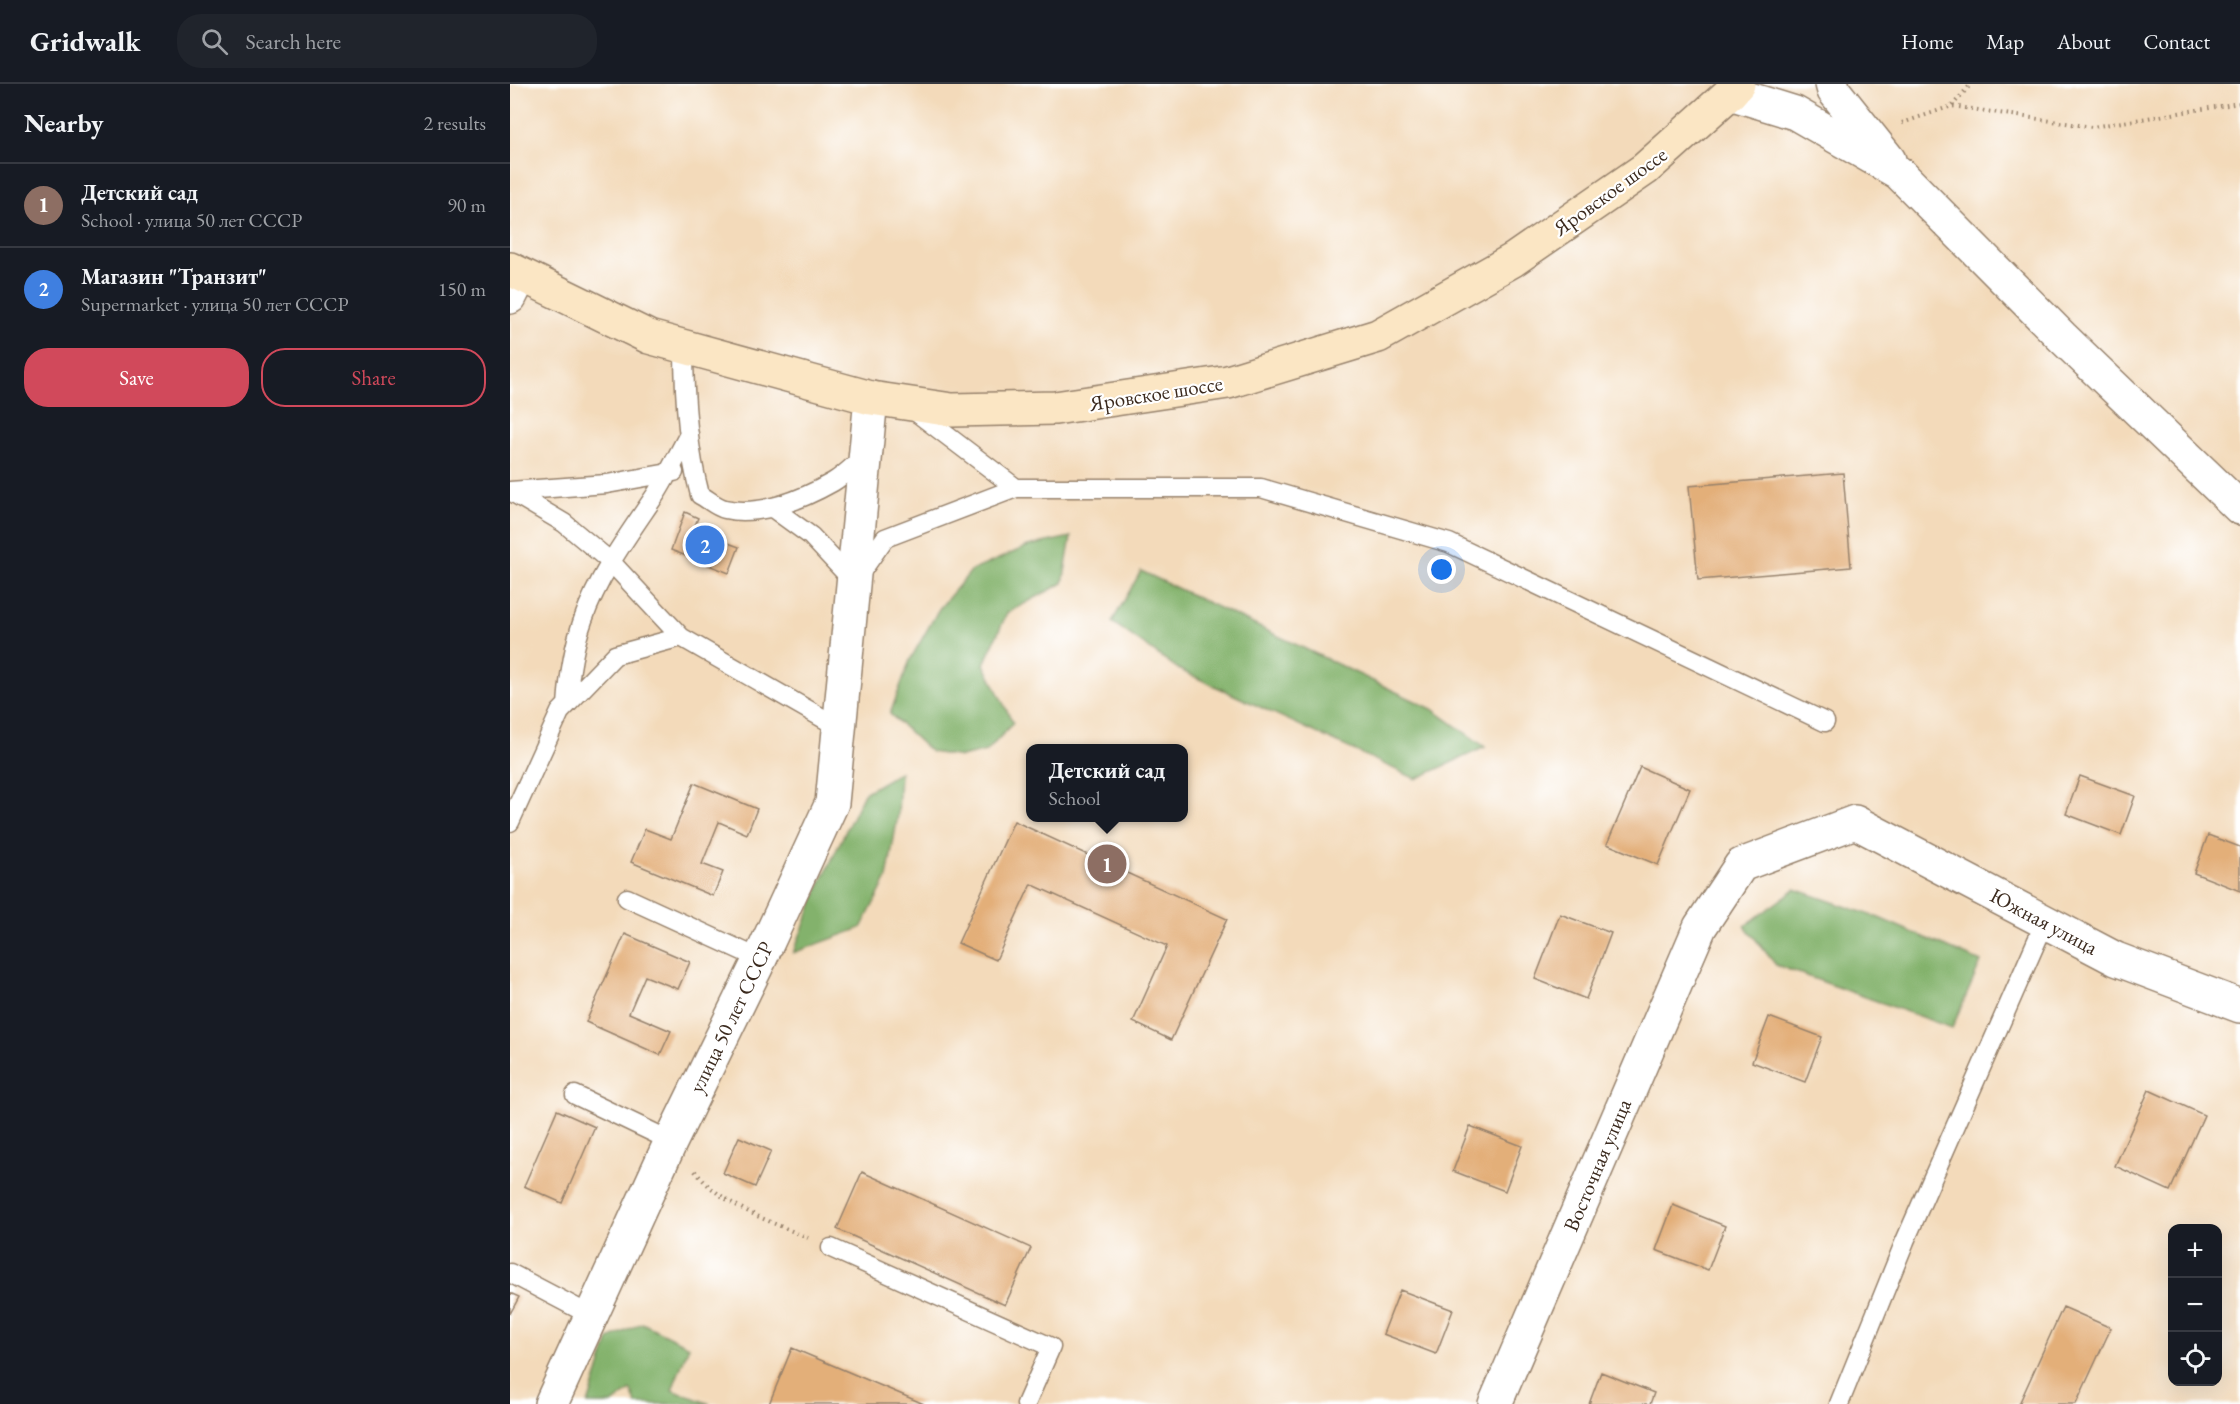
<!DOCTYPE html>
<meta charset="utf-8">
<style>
body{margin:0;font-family:"EB Garamond",serif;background:#20242c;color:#f1f3f6}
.controls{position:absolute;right:18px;bottom:18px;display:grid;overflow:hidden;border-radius:12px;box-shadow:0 6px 24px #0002}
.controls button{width:54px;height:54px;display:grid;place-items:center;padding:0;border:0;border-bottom:2px solid #363941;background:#171b24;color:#f1f3f6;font:30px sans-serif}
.you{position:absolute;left:932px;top:486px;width:21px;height:21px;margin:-15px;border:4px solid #fff;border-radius:50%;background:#1a73e8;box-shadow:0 0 0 9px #1a73e833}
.badge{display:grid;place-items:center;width:39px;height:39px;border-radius:50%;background:#d1495b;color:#fff;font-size:20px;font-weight:700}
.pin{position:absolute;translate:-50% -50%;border:3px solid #fff;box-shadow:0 2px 6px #0006}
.popup{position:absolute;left:516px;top:660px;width:162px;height:78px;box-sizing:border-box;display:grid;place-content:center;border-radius:12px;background:#171b24;filter:drop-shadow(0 2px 4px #0005);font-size:20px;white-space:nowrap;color:#9ea1a6}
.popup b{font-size:22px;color:#f1f3f6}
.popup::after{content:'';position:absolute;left:50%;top:100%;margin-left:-12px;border:12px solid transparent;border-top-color:#171b24}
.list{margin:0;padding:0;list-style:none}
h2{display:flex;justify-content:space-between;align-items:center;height:78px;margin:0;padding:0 24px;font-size:26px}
h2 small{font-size:20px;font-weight:400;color:#9ea1a6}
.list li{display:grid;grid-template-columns:39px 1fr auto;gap:18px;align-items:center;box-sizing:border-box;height:84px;padding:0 24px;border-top:2px solid #363941}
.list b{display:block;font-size:22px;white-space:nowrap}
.list p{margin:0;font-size:20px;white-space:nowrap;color:#9ea1a6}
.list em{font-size:20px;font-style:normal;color:#9ea1a6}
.actions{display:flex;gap:12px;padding:18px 24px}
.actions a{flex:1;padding:14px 0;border:2px solid #d1495b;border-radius:24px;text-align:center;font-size:21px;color:#d1495b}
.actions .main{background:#d1495b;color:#fff}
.icon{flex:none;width:33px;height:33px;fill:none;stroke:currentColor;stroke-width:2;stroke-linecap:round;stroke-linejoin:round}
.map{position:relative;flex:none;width:1730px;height:1320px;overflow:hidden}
header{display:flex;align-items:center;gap:36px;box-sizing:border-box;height:84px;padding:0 30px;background:#171b24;border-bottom:2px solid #363941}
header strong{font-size:28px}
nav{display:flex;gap:33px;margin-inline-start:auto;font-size:21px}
.search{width:420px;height:54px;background:#20242c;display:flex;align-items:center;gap:15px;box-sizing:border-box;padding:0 21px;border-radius:24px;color:#9ea1a6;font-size:22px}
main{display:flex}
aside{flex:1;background:#171b24}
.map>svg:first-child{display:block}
</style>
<header>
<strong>Gridwalk</strong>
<div class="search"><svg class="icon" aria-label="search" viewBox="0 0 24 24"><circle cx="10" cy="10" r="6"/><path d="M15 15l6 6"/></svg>Search here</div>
<nav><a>Home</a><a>Map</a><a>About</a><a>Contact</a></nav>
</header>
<main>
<aside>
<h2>Nearby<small>2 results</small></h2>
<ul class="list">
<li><span class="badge" style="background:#8d6e63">1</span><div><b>Детский сад</b><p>School · улица 50 лет СССР</p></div><em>90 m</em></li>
<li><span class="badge" style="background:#3f7fe0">2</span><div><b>Магазин &quot;Транзит&quot;</b><p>Supermarket · улица 50 лет СССР</p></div><em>150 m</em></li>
</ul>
<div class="actions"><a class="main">Save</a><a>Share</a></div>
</aside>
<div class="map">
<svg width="1730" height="1320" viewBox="0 0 1730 1320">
<rect width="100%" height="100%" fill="#fff"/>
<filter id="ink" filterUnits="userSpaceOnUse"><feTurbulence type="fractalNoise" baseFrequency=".0167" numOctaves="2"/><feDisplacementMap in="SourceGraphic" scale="12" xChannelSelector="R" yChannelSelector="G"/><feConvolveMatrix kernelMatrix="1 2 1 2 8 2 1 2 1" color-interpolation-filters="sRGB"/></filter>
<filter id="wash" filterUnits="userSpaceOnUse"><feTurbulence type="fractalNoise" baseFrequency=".008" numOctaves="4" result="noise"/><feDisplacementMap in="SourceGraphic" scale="24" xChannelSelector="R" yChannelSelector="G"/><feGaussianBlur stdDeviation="1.35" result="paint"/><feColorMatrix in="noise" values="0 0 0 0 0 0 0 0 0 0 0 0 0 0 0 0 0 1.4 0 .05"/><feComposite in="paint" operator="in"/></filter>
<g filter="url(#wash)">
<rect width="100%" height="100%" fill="#f3daba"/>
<!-- forest -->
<path fill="#83b26c" stroke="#5f6e45" stroke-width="1.5" d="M561,453L553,499L497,529L474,580L503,639L477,667L451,673L421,668L380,630L400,576L429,525L461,487L518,462Z
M631,487L922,625L975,663L906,695L670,586L602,538Z
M390,688L388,731L377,794L351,844L283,869L311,798L354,709Z
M1285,805L1369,834L1471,878L1442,944L1266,881L1235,842Z
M132,1239L179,1262L162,1306L200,1320H126L121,1306L102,1320H78L99,1255Z"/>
<g id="blocks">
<!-- building -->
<path fill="#e3af79" d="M1333,389L1341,483L1188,496L1179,402Z
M175,428L188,434L183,446L229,463L219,489L161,466Z
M1130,683L1180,705L1148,781L1097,760Z
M1570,692L1625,712L1611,751L1556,730Z
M184,699L247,725L237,750L209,738L192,780L213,788L203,812L121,778L135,745L161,755Z
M504,737L717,835L661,956L623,938L657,862L521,800L486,876L448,859Z
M1698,751L1730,763V807L1684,789Z
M1050,830L1101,849L1076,915L1025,895Z
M115,850L180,878L168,905L135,892L119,929L161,947L150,971L76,938Z
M1259,933L1312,953L1295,998L1242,978Z
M1639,1006L1694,1031L1660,1107L1605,1082Z
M47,1026L85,1043L52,1119L14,1102Z
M960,1042L1012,1062L995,1107L943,1087Z
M229,1053L261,1067L245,1103L213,1089Z
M352,1088L521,1164L495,1221L327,1145Z
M1163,1121L1215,1142L1198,1186L1146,1166Z
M890,1206L943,1226L926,1270L873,1250Z
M0,1209L9,1213L0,1230Z
M1553,1223L1601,1244L1566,1320H1509Z
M282,1264L414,1320H259Z
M1091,1288L1144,1309L1140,1320H1079Z"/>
</g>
</g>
<g filter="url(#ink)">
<use href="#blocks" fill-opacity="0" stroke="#97826c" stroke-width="1.5"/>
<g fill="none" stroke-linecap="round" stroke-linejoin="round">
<!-- service casing -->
<g stroke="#97826c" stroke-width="21">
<path id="service" d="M174,263C174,312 177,362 190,411C198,415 206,423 215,425C250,433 293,415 323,398C335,391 345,380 356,371
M402,325L506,404
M0,407L54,439L101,478L171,553
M0,407L97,400L164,388
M261,423L301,452L344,498L375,454L506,404H751L939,459L1315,638
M57,621C59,592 63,564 73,536C89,490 119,450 146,410C158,391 168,370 179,350
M0,738L50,628L105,571L171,553L330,644
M117,814L250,875
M65,1011L161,1057
M321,1164L541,1263L516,1320
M0,1189L80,1231
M1329,1320L1395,1157L1535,838"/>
</g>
<!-- minor casing -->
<g stroke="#97826c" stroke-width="36">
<path id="minor" d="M1322,0L1324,7L1379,76
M1220,9L1285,29L1389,89L1552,253L1730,424
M0,213L11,191
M41,1320L161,1057L250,875L322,719L361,314
M985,1320L1190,843L1231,781L1345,738L1606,875L1730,922"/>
</g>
<!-- secondary casing -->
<g stroke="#97826c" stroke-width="36">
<path id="secondary" d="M0,185L139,253L361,314L442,326L545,324L718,298L868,252L1003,176L1135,85L1220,9L1228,0"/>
</g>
<!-- path -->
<path stroke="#97826c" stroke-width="4" stroke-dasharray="1.5 4.5" stroke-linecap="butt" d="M1442,22L1461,0
M1392,39L1442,22L1582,43L1730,19
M185,1087C212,1122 258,1136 298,1154"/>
<!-- service -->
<use href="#service" stroke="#fff" stroke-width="18"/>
<!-- minor -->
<use href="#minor" stroke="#fff" stroke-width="33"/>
<!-- secondary -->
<use href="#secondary" stroke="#fbe6c4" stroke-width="33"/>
</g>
</g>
<g text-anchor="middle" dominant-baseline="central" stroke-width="4.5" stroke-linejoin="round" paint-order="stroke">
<!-- street labels -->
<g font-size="21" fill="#3b2a1e" stroke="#fff">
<text transform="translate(1100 107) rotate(-36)">Яровское шоссе</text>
<text transform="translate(646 309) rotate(-9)">Яровское шоссе</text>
<text transform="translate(1534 837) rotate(28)">Южная улица</text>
<text transform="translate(221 933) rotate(-64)">улица 50 лет СССР</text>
<text transform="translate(1087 1081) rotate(-67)">Восточная улица</text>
</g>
</g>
</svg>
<div class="controls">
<button>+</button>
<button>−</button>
<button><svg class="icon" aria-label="locate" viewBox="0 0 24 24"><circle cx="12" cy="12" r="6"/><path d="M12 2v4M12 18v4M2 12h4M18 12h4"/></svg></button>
</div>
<div class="you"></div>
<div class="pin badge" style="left:597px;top:780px;background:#8d6e63">1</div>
<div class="popup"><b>Детский сад</b>School</div>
<div class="pin badge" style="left:195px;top:461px;background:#3f7fe0">2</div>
</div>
</main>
